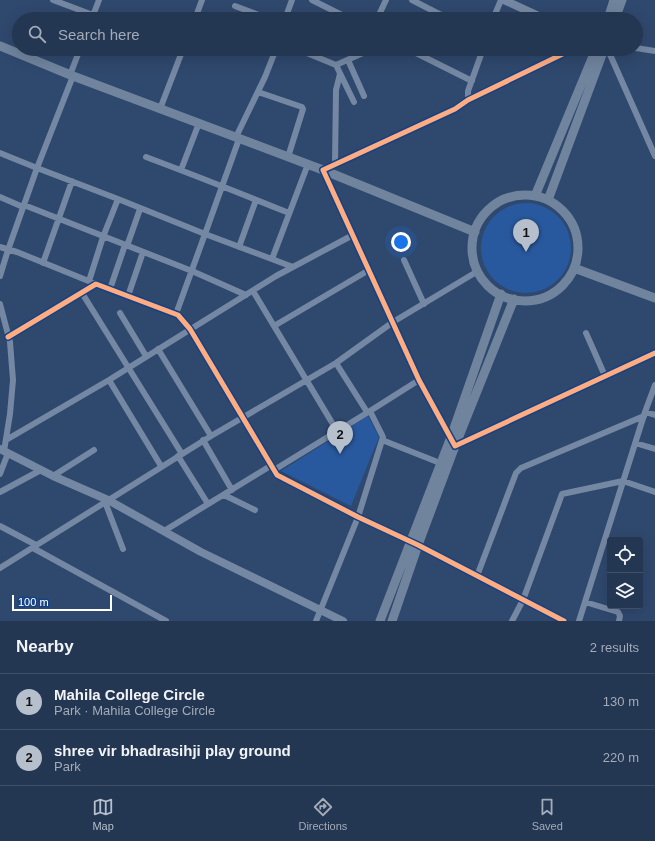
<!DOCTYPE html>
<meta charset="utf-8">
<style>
body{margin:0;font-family:Arial,sans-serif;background:#2b3e59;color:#f1f3f6}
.controls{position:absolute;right:12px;bottom:12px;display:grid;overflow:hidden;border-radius:4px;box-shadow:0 4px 16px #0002}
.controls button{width:36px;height:36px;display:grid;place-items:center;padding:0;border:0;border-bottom:1px solid #405069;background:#233652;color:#f1f3f6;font:20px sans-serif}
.scale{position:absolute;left:12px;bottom:10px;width:100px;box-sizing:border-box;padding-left:4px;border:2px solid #fff;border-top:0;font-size:11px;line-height:14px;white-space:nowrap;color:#fff;-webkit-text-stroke:3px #154287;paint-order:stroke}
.you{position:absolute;left:401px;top:242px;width:14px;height:14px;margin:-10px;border:3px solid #fff;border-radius:50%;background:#1a73e8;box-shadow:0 0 0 6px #1a73e833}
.badge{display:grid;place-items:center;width:26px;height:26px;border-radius:50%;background:#b6bfcc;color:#111;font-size:13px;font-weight:700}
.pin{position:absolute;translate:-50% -33px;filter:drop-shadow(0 1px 2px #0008)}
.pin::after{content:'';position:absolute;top:21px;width:14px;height:12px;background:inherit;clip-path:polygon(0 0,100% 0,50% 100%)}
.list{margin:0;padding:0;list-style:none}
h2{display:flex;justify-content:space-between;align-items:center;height:52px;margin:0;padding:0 16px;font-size:17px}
h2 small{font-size:13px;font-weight:400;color:#a3abb8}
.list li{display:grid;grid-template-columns:26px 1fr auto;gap:12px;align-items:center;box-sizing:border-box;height:56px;padding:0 16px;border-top:1px solid #405069}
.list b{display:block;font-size:15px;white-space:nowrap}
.list p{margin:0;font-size:13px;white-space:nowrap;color:#a3abb8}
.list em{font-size:13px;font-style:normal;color:#a3abb8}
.icon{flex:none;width:22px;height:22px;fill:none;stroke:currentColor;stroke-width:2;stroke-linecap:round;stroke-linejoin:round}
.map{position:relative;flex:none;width:655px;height:621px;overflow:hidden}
.search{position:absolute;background:#233652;box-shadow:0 4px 16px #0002;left:12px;right:12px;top:12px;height:44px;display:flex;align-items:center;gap:10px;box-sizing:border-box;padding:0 14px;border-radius:22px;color:#a3abb8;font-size:15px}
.sheet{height:164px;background:#233652}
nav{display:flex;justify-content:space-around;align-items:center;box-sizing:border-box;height:56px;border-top:1px solid #405069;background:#233652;font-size:11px;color:#a3abb8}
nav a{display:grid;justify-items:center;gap:2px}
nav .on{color:#b6bfcc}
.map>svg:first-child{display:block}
</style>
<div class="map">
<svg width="655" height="621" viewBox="0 0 655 621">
<rect width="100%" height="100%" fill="#2f486d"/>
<!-- green -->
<path fill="#28589d" d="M481 248a45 45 0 1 1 90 0a45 45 0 1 1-90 0Z
M368,416L379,437L351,506L281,471Z"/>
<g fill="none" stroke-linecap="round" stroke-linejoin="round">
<!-- minor -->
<path stroke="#7588a3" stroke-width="6" d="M53,0L93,15
M312,0L350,19
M412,0L449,19
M235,6L269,19
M196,16L204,19
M92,18L99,0
M142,18L145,19
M195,19L202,0
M285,19L292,0
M377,19L386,0
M493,19L501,0
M636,48L655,51
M297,49L336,65L372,49
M408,49L472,81
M573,49L468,100L455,109L323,170L419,380L455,446L655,353
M608,50L655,156
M348,60L364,96
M336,65L354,102
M70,75L80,49
M73,76L37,168L118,199L205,234L176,314
M258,92L302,107L303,109L288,157
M468,100V91L483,49
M160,109L183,49
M236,137L265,77L276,49
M239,139L205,234L293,267
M0,153L37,168L8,250L0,276
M146,157C194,175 242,194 289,213
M335,164L336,90L340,74
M181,170L199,123
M0,197L23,207
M24,205L192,271L246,295
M127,246L140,209
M0,247L17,252L96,284
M239,247L256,200
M272,259L308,164
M404,260L424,304
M43,263L72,181
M89,281L103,237L118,199
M110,289L125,245
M253,291L337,431
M82,293L182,454
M128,296L143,252
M0,304L10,342L13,380L10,414L4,451
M120,313L146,356
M274,326L369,270
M586,333L605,376
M8,337L96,284L178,315L190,329L277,475L358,517L418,545L564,621
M158,349L211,436
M336,363L367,412
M109,380L161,466
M370,411L419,380
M645,412L655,415
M6,440L109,380L276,276L353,235
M203,440L232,490
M382,440L440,463
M635,443L655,449
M178,456L208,504
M274,470L370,411L383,437L358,517L316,621
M0,474L8,453
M53,476L94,450
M0,492L41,470
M224,495L255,510
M105,502L123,549
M0,526L36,545
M164,531L272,465
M33,548L166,621
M0,568L211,436L336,363L393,322L478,271
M477,576L516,473L521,468L644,416
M585,602L618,612L620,616L619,621
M512,621L523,600L562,494L623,481L655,492
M579,621L645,412L655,385"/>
<!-- tertiary -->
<path stroke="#7588a3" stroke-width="8" d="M504,0L545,19
M0,449L53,476L108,500L201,552L343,621"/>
<!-- secondary -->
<path stroke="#70849e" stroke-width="9" d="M608,19L614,0
M615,19L622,0
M0,46L73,76L323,170L475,232
M472 248a53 53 0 1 1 106 0a53 53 0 1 1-106 0Z
M535,196L596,49
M548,200L603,52
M574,268L655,298
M380,621L451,437L501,294
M392,621L418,545L455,446L514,299"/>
<!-- cycleway casing -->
<g stroke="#154287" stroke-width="8">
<path id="cycleway" d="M573,49L468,100L455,109L323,170L419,380L455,446L655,353
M8,337L96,284L178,315L190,329L277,475L358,517L418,545L564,621"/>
</g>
<!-- cycleway -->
<use href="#cycleway" stroke="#ffac80" stroke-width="5"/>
</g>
</svg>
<div class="controls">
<button><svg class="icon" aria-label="locate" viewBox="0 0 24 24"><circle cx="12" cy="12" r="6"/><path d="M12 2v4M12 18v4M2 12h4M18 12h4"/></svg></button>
<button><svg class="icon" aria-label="layers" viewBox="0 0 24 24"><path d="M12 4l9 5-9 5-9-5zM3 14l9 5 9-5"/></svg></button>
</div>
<div class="scale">100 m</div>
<div class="you"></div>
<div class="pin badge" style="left:526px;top:252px">1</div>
<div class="pin badge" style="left:340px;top:454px">2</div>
<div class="search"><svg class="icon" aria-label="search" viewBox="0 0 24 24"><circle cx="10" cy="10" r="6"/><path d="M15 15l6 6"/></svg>Search here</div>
</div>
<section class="sheet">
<h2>Nearby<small>2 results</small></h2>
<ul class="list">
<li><span class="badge">1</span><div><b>Mahila College Circle</b><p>Park · Mahila College Circle</p></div><em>130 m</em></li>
<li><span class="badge">2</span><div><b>shree vir bhadrasihji play ground</b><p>Park</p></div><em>220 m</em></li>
</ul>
</section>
<nav>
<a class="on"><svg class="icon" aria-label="map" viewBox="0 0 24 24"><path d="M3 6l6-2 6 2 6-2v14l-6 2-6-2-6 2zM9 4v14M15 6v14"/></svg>Map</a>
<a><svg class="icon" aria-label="directions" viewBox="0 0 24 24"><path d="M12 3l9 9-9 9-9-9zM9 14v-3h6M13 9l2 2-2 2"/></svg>Directions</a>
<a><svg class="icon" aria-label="saved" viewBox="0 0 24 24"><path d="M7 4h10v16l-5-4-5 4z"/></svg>Saved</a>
</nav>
